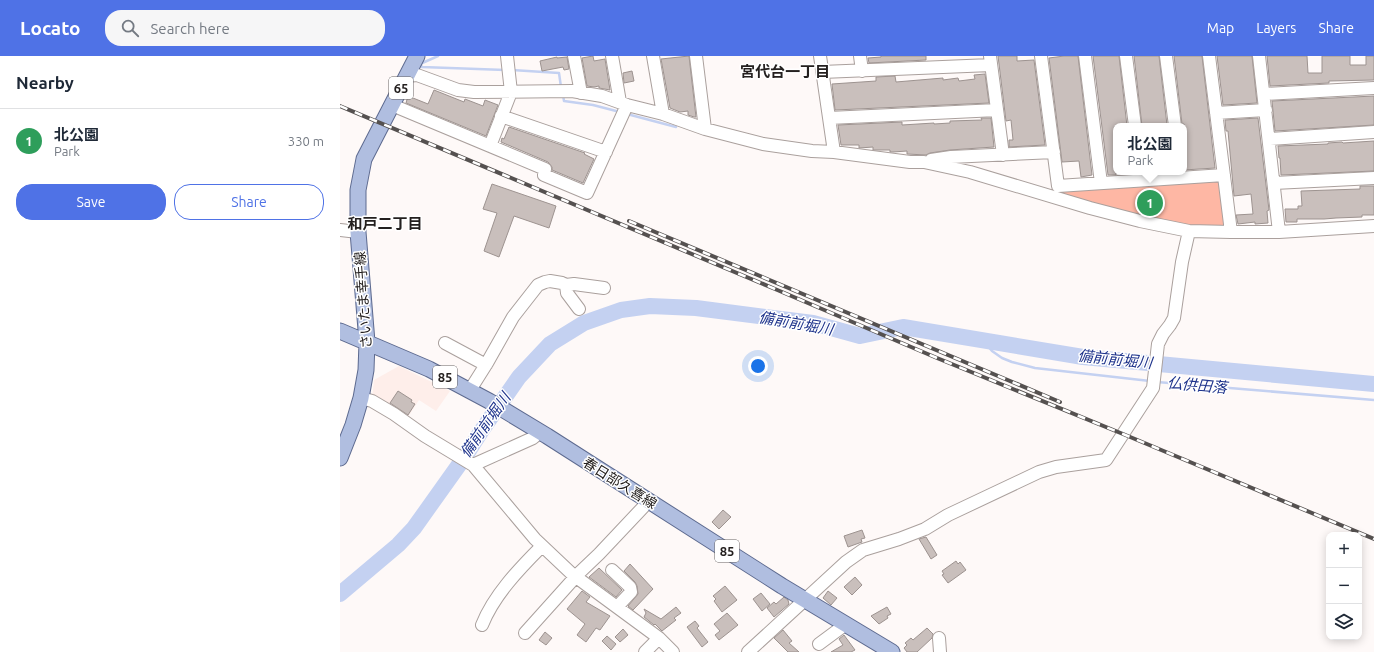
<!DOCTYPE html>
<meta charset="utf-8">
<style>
body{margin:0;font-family:Ubuntu,"Noto Sans JP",sans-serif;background:#f6f6f7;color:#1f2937}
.controls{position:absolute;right:12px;bottom:12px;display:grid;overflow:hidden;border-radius:8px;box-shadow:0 2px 10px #0003}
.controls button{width:36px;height:36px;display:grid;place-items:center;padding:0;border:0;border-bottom:1px solid #e0e1e3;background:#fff;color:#1f2937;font:20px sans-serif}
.you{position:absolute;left:418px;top:310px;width:14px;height:14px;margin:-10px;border:3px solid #fff;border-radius:50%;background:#1a73e8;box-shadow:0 0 0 6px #1a73e833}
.badge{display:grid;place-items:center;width:26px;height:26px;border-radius:50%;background:#4f72e6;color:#fff;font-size:13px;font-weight:700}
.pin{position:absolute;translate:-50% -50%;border:2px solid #fff;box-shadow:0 1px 4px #0006}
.popup{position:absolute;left:773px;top:67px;width:74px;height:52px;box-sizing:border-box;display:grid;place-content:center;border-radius:8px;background:#fff;filter:drop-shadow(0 1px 3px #0005);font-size:13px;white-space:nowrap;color:#747a83}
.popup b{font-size:15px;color:#1f2937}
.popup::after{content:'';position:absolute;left:50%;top:100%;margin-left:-8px;border:8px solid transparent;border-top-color:#fff}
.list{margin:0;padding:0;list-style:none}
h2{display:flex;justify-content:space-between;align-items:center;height:52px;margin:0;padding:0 16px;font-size:17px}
h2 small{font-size:13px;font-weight:400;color:#747a83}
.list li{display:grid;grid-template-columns:26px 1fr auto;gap:12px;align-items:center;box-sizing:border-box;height:64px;padding:0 16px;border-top:1px solid #e0e1e3}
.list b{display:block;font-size:15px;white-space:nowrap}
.list p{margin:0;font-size:13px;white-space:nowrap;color:#747a83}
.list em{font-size:13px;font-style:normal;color:#747a83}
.actions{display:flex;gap:8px;padding:12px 16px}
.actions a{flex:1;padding:9px 0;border:1px solid #4f72e6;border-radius:16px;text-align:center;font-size:14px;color:#4f72e6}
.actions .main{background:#4f72e6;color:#fff}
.icon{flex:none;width:22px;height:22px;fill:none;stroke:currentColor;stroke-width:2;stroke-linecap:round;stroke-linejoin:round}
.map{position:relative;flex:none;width:1034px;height:596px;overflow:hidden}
header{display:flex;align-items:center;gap:24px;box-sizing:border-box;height:56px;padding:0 20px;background:#4f72e6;color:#fff}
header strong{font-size:19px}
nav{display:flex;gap:22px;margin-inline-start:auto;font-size:14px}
.search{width:280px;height:36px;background:#f6f6f7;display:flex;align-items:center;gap:10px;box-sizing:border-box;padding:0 14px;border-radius:16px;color:#747a83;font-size:15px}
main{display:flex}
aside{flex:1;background:#fff}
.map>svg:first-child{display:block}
</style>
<header>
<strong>Locato</strong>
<div class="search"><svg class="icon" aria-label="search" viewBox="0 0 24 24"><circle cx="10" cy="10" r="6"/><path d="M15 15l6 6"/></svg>Search here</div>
<nav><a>Map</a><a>Layers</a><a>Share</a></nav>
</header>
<main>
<aside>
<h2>Nearby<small></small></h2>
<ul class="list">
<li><span class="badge" style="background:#2e9e5b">1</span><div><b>北公園</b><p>Park</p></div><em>330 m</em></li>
</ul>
<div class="actions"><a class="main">Save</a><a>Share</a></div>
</aside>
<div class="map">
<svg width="1034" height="596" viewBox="0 0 1034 596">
<rect width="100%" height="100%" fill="#fef9f8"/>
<!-- built -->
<path fill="#feeeea" d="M59,310L110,335L96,355L79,344L66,364L32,343L34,324Z"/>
<!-- green -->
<path fill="#feb7a4" d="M884,119L891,176L849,175L717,142L718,130Z"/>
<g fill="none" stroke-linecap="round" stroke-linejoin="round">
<!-- stream -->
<path stroke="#c4d1f1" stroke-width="2.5" d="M98,0L80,8L82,11L165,14
M172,14L219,17L221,31
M223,39L224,45L253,49L280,56
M287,58L336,71
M642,283L652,295L662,302L672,306L695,312L810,325
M817,326L1034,344"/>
<!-- river -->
<path stroke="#c4d1f1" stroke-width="16" d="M0,538L58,489L74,472L126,399L142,374L179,321L210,288L244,267L281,254L310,250L356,252L473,267L520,280L563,271L743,301L1034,328"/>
</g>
<!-- building -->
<path fill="#c9bfbc" stroke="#9d9390" d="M253,0L254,5L265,3L270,34L259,32V30L254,31L247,30L242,2Z
M349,0L356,61H354L348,59V55L340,56L330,52L321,3Z
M541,0H586V4L529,7L528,2L541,1Z
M658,0H677V5L694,4L705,89L669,91V84H673L671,64L666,65Z
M724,0H738L752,119L741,121L739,105L722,106L709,2Z
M753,0H779L787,70H776L774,71L776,86V119H768Z
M794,0H819L827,69L802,70Z
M834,0H862L875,112L844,114V68H842Z
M877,0H912L917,47L883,49Z
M927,0H967L968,17H982V0H1010V9H1026V0H1034V24L989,25V27L930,30Z
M217,1V2L227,1L229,13L224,14L223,11L202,15L200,5Z
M292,15L294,25L284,27L283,17Z
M645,18L649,47L495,54L492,28L536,25V21L555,20L556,26L603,22V24L618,22L619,25L635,23L634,19Z
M94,34L124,46L125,43L143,50L145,44L158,49L146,80L66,47L68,40L88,48Z
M1034,40V69L935,75L932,45Z
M641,62H651L654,91L610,94L590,97L586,99L567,98V95L553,96H550V94H533V91L519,92V89H501L498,69L562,66V69L594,67V68L610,67V65L642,64Z
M918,62L929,154L927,155L928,167L915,168V166L898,168L896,159L913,158L911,138L894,140L888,75H886L885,64Z
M169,71L245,97L244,98L254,103L243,127L212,114V111L208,106L161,86L162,82L164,83Z
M1034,85V115L941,119L940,102H939L938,90L988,88V87L1002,86L1003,87Z
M152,128L216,150L209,172L174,160L159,201L144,195L157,157L143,153Z
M1020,130H1034V159H1022V161L996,162L984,163H957V166H946L945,153H958V150H962L961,135L1020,133Z
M58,335L72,344L71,346L75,348L68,359L50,347Z
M383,454L391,461L379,473L372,466Z
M522,474L525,482L521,483L522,486L508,491L504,480Z
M586,481L597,499L591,503L579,483Z
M616,505L618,508L620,506L626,514L608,527L602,519L604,518L602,515Z
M290,508L313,533L293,554L288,550L298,538L297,530L295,526L284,515Z
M259,512L282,534L276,541L249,521Z
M515,521L522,529L512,539L504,531Z
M385,530L397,544L382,556L374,545L376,543L373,540Z
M242,535L250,541L246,546L270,560L260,574L256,572L246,586L237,579L245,568L227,553Z
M488,535L497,542L491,549L483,542Z
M421,537L430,548L422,555L413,543Z
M444,541L448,544L449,548L434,561L427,552L434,546L436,548Z
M336,551L341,557L334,562L336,564L322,575L315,568L314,569L304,561L306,557L304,553L321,563Z
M547,551L551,558L547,560L548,562L539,568L531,560Z
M387,557L398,569L379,584L375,579L380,575L374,568Z
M355,565L359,570L357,572L368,586L362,591L347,571Z
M587,572L593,578L592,582L577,596H567L564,592L567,589L565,587L571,582L573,584Z
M283,573L288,579L280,586L275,581Z
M443,574L452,585L449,587L459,596H448L434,582Z
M205,576L212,582L206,589L199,584Z
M504,579L515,594L511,596H491L503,589L499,583Z
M267,580L276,588L271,594L262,585Z"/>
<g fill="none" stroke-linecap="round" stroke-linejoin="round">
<!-- minor casing -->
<g stroke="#aaa09d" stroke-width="14">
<path id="minor" d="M234,0L241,37
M272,0L280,46
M313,0L323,58
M356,0L365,73
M480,0L494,96
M520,0L522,15
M650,0L663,99
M701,0L718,130L884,119
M745,0L761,127
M786,0L795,70
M826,0L835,70
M869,0L891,176
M919,0L939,176
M482,16L651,9
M67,20L77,19L118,34L134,36L232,35L262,40L287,49L323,58L365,73L423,88L472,95L494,96L570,106H584L630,116L750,152L800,165L849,175L891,176H939L1034,170
M924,38L1034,32
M52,49L205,113L204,119L247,137L287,49
M876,57L926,54
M161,60L266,96
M489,62L657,54
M930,83L1034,76
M150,90L171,36L167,0
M591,104L611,101L714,96
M934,127L1034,122
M0,174L18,176
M226,229L227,237L239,253
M105,287L146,309
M130,334L147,307L173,261L198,229L205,226L210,225L222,227L226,229L234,228L264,232
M21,342L32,345L54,358L85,380L133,409L195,483L232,518L319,582L333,596
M133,409L193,382L200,376
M272,514L290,531L291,536L277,551
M142,569C154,539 179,513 202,490
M185,577L238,518L259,498L309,445
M599,582L600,596
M479,588L506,568
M305,596L319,582
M408,596L506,506L523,494L559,483L585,473L608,459L699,416L716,411L766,404L813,332L818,288L823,278L830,269L834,262L842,206L849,175"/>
</g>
<!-- major casing -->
<g stroke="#5d6a8f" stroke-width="17">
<path id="major" d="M0,275L89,313L149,345L207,380L442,530L552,596
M0,402L13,369L21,342L26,314L27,286L18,176V134L24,103L77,0"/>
</g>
<!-- minor -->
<use href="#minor" stroke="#fff" stroke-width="12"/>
<!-- major -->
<use href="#major" stroke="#b0bee0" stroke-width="15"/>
<!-- rail casing -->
<g stroke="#555150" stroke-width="4">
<path id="rail" d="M0,50L435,233L597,302L783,378L1034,483
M289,165L720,346"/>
</g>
<!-- rail -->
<use href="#rail" stroke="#fff" stroke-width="2.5" stroke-dasharray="8" stroke-linecap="butt"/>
</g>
<g text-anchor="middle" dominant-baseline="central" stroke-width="3" stroke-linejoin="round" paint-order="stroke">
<!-- shield labels -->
<g fill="#fff" stroke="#666362" stroke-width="1">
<rect x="49" y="21" width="24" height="22" rx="3"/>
<rect x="93" y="310" width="24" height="22" rx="3"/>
<rect x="375" y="484" width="24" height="22" rx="3"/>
</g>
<g font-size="13" font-weight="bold" fill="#24201f">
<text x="61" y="32">65</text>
<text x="105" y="321">85</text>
<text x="387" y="495">85</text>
</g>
<!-- street labels -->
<g font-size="14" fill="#24201f" stroke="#fff">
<text transform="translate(23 244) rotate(-94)">さいたま幸手線</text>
<text transform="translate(280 427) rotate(32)">春日部久喜線</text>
</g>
<!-- neighbourhood labels -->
<g font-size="15" font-weight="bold" fill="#24201f" stroke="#fff">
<text x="445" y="15">宮代台一丁目</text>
<text x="45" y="167">和戸二丁目</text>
</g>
<!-- water labels -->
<g font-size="15" font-style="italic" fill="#1f348c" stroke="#fff">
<text transform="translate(456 267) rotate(10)">備前前堀川</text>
<text transform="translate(775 303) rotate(6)">備前前堀川</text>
<text transform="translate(857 329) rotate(5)">仏供田落</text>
<text transform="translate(145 369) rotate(-55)">備前前堀川</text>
</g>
</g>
</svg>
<div class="controls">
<button>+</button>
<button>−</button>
<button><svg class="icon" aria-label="layers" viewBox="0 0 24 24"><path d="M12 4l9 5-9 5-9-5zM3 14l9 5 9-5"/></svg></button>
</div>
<div class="you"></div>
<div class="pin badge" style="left:810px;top:147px;background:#2e9e5b">1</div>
<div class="popup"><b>北公園</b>Park</div>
</div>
</main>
